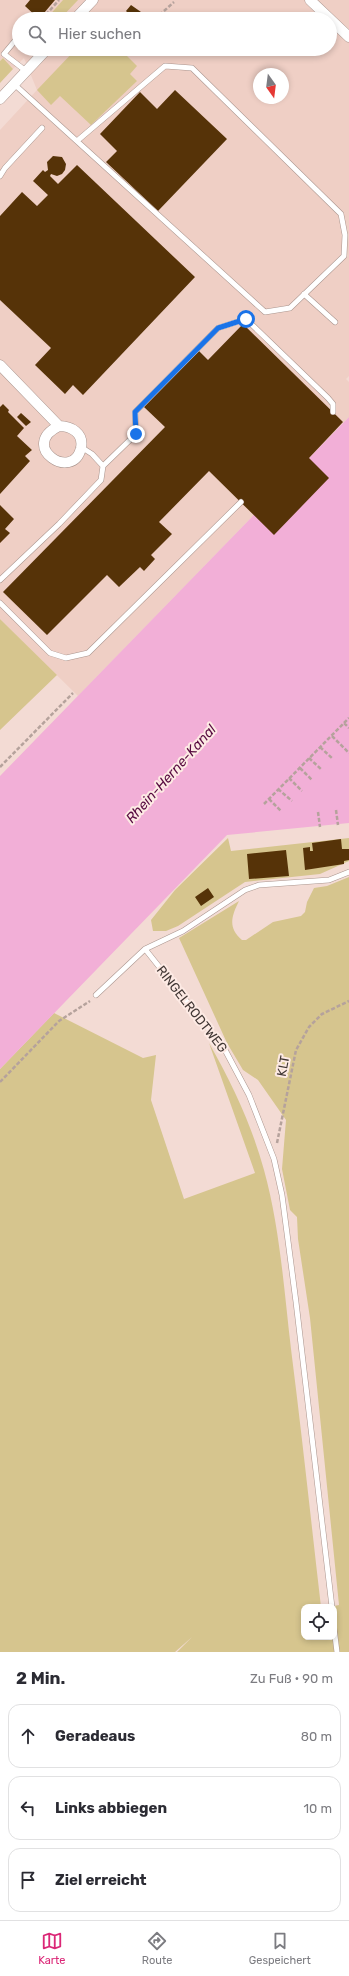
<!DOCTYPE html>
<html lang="de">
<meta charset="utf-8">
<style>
body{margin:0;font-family:Rubik,sans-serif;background:#f2f2f3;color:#2b2b33}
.controls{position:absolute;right:12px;bottom:12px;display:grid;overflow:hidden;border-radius:8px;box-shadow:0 2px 6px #0003}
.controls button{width:36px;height:36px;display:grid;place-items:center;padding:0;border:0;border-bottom:1px solid #e1e1e2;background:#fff;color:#2b2b33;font:20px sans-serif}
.compass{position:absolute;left:253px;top:68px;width:36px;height:36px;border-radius:50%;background:#fff;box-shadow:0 2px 6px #0003;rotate:166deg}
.stop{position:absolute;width:12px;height:12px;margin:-9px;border:3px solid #1a73e8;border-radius:50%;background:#fff}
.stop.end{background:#1a73e8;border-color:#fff;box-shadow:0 1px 4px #0008}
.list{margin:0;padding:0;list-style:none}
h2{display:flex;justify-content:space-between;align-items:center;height:52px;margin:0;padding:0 16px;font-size:17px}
h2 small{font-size:13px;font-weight:400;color:#7c7c81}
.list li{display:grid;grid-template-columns:26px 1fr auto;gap:12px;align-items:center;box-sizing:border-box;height:64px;margin:0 8px 8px;padding:0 8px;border:1px solid #e1e1e2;border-radius:12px}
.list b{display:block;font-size:15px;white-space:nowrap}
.list em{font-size:13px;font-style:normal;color:#7c7c81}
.icon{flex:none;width:22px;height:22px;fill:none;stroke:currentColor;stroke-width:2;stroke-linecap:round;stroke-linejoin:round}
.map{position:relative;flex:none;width:349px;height:1652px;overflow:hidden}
.search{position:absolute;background:#fff;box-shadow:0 2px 6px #0003;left:12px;right:12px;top:12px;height:44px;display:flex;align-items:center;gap:10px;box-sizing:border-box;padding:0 14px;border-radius:22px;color:#7c7c81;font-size:15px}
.sheet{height:268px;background:#fff}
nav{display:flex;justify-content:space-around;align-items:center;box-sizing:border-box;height:56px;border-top:1px solid #e1e1e2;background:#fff;font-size:11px;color:#7c7c81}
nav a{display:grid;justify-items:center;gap:2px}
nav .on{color:#db2777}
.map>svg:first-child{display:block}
</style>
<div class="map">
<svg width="349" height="1652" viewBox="0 0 349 1652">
<rect width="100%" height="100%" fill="#f3dbd4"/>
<!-- built -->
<path fill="#efcfc5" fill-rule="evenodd" d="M0,0H349V376L346,379L349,382V417L78,696L0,619V130L37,90L24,58L13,69L3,58L0,61ZM19,19H330V49H19ZM259,74H283V98H259Z"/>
<!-- green -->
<path fill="#d6c58e" d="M63,0H78L60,19H46Z
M76,49H120L137,66L130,74L137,81L91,125L60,96L51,105L37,90Z
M3,58L13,69L0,83V61Z
M0,619L57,675L0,730Z
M228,838L231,851L349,838V861L320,874L245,882L178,926L166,931H153L151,920L175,890Z
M349,877V1652H177L192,1637L175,1652H0V1069L54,1013L143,1058L156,1055L151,1100L184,1199L255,1173L209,1043C232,1083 252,1126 264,1170C280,1228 284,1290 291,1349C302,1435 311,1521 321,1607H304V1637H334V1607H329L339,1605L310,1318L298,1239L297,1217L290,1210L282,1169L286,1120L258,1080L243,1070L227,1043L179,938L239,901C232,915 227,928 242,940H246L273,922L301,916L305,912L307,902L314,888L327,886Z"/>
<!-- water -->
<path fill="#f2afd7" d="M349,417V823L227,835L0,1069V776Z"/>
<!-- building -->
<path fill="#563308" d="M30,0H55L39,19L25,6Z
M131,5L141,12L135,19L127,18L130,15L126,11Z
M175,90L227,139L158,211L106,162L117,151L100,134L140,92L157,109Z
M53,156L62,157L66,164L65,170L62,174L57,176L51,174L50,176L58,184L77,165L195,277L83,395L73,385L65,394L35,365L51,348L0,300V216L22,192L37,206L48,195L33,181L43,170L45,172L48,170L47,162Z
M243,324L343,422L309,458L329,478L274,535L209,471L159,522L172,534L151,555L155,559L144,571L140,567L119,587L107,575L47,635L3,592L165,427L144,407L199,351L208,360Z
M3,404L9,410L8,412L24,428L17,436L32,450L25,456L30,461L0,494V407Z
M21,413L31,422L26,426L17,417Z
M0,505L14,519L5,529L10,533L0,543Z
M341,839L342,849H349V860L344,861V864L305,870L303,848L310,847V851H313L312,843Z
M286,850L289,876L249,879L247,854Z
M208,888L214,897L201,906L195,897Z"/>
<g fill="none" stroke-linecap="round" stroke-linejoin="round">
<!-- lane casing -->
<g stroke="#aa958e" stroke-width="6">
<path id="lane" d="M19,36L4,54L26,71
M14,84L265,312L290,308L344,256L345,235L341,214L192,68L165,66L77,141
M0,176L5,168L42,128
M304,294L335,322
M103,466L136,434L135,412L218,328L246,319L328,398L333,404V412
M0,580L59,524L101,480L103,466L92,454L81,447
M0,603L50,653L66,658L88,653L241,502
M145,949L224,1048L249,1095L274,1159L282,1195L296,1302L332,1607
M96,995L145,949L183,931L245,890L259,885L329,880L349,872
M334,1628L337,1652"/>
</g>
<!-- street casing -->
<g stroke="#aa958e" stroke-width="11">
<path id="street" d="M310,0L349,37
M75,19L93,0
M0,99L47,49
M0,365L59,426C71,426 84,433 81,448C73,483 18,446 59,426"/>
</g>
<!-- path -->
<path stroke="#b5a29c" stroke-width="2.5" stroke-dasharray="4 2" stroke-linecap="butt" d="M42,19L59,0
M155,19L174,2
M344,723L349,718
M332,736L349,753
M320,747L333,759
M309,758L322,770
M0,767L73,693
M300,768L312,780
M289,778L302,791
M278,789L292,801
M269,799L281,811
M264,804L344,723L349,728
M336,810L338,825
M318,812L320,827
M0,1082L59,1021L90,1001
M277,1143L296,1050L309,1027L322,1014L349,1001"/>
<!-- lane -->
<use href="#lane" stroke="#fff" stroke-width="5"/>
<!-- street -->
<use href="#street" stroke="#fff" stroke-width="10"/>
</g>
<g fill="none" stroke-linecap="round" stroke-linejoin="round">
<!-- route -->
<path stroke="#1a73e8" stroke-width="5" d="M136,434L135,412L218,328L246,319"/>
</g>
<g text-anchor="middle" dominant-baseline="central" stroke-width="4" stroke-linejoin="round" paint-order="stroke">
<!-- street labels -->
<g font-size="13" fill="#413734" stroke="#fdeae4">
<text transform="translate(192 1009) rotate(52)">RINGELRODTWEG</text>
<text transform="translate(283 1066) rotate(-79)">KLT</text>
</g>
<!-- water labels -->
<g font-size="14" font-style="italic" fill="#580b41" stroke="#fdeae4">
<text transform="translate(171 774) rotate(-48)">Rhein-Herne-Kanal</text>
</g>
</g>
</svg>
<div class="controls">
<button><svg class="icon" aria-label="locate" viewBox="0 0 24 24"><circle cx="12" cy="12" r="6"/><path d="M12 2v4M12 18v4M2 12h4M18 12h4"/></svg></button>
</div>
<svg class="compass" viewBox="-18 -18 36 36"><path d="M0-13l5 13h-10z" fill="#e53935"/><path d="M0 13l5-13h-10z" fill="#7c7c81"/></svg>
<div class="stop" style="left:246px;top:319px"></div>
<div class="stop end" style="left:136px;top:434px"></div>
<div class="search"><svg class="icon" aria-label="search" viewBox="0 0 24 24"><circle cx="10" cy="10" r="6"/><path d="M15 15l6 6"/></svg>Hier suchen</div>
</div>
<section class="sheet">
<h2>2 Min.<small>Zu Fuß · 90 m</small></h2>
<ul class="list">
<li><svg class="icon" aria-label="ahead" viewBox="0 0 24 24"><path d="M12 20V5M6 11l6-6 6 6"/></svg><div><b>Geradeaus</b></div><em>80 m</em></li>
<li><svg class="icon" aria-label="left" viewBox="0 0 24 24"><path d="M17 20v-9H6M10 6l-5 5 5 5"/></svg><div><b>Links abbiegen</b></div><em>10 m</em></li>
<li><svg class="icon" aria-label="arrive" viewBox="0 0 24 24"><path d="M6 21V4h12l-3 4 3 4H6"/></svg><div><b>Ziel erreicht</b></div></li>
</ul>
</section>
<nav>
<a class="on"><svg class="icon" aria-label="map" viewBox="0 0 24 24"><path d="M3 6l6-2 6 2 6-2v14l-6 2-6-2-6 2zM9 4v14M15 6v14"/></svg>Karte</a>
<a><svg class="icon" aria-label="directions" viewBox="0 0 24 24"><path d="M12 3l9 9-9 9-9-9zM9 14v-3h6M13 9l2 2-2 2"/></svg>Route</a>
<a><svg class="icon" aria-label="saved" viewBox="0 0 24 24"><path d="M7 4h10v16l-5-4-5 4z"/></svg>Gespeichert</a>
</nav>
